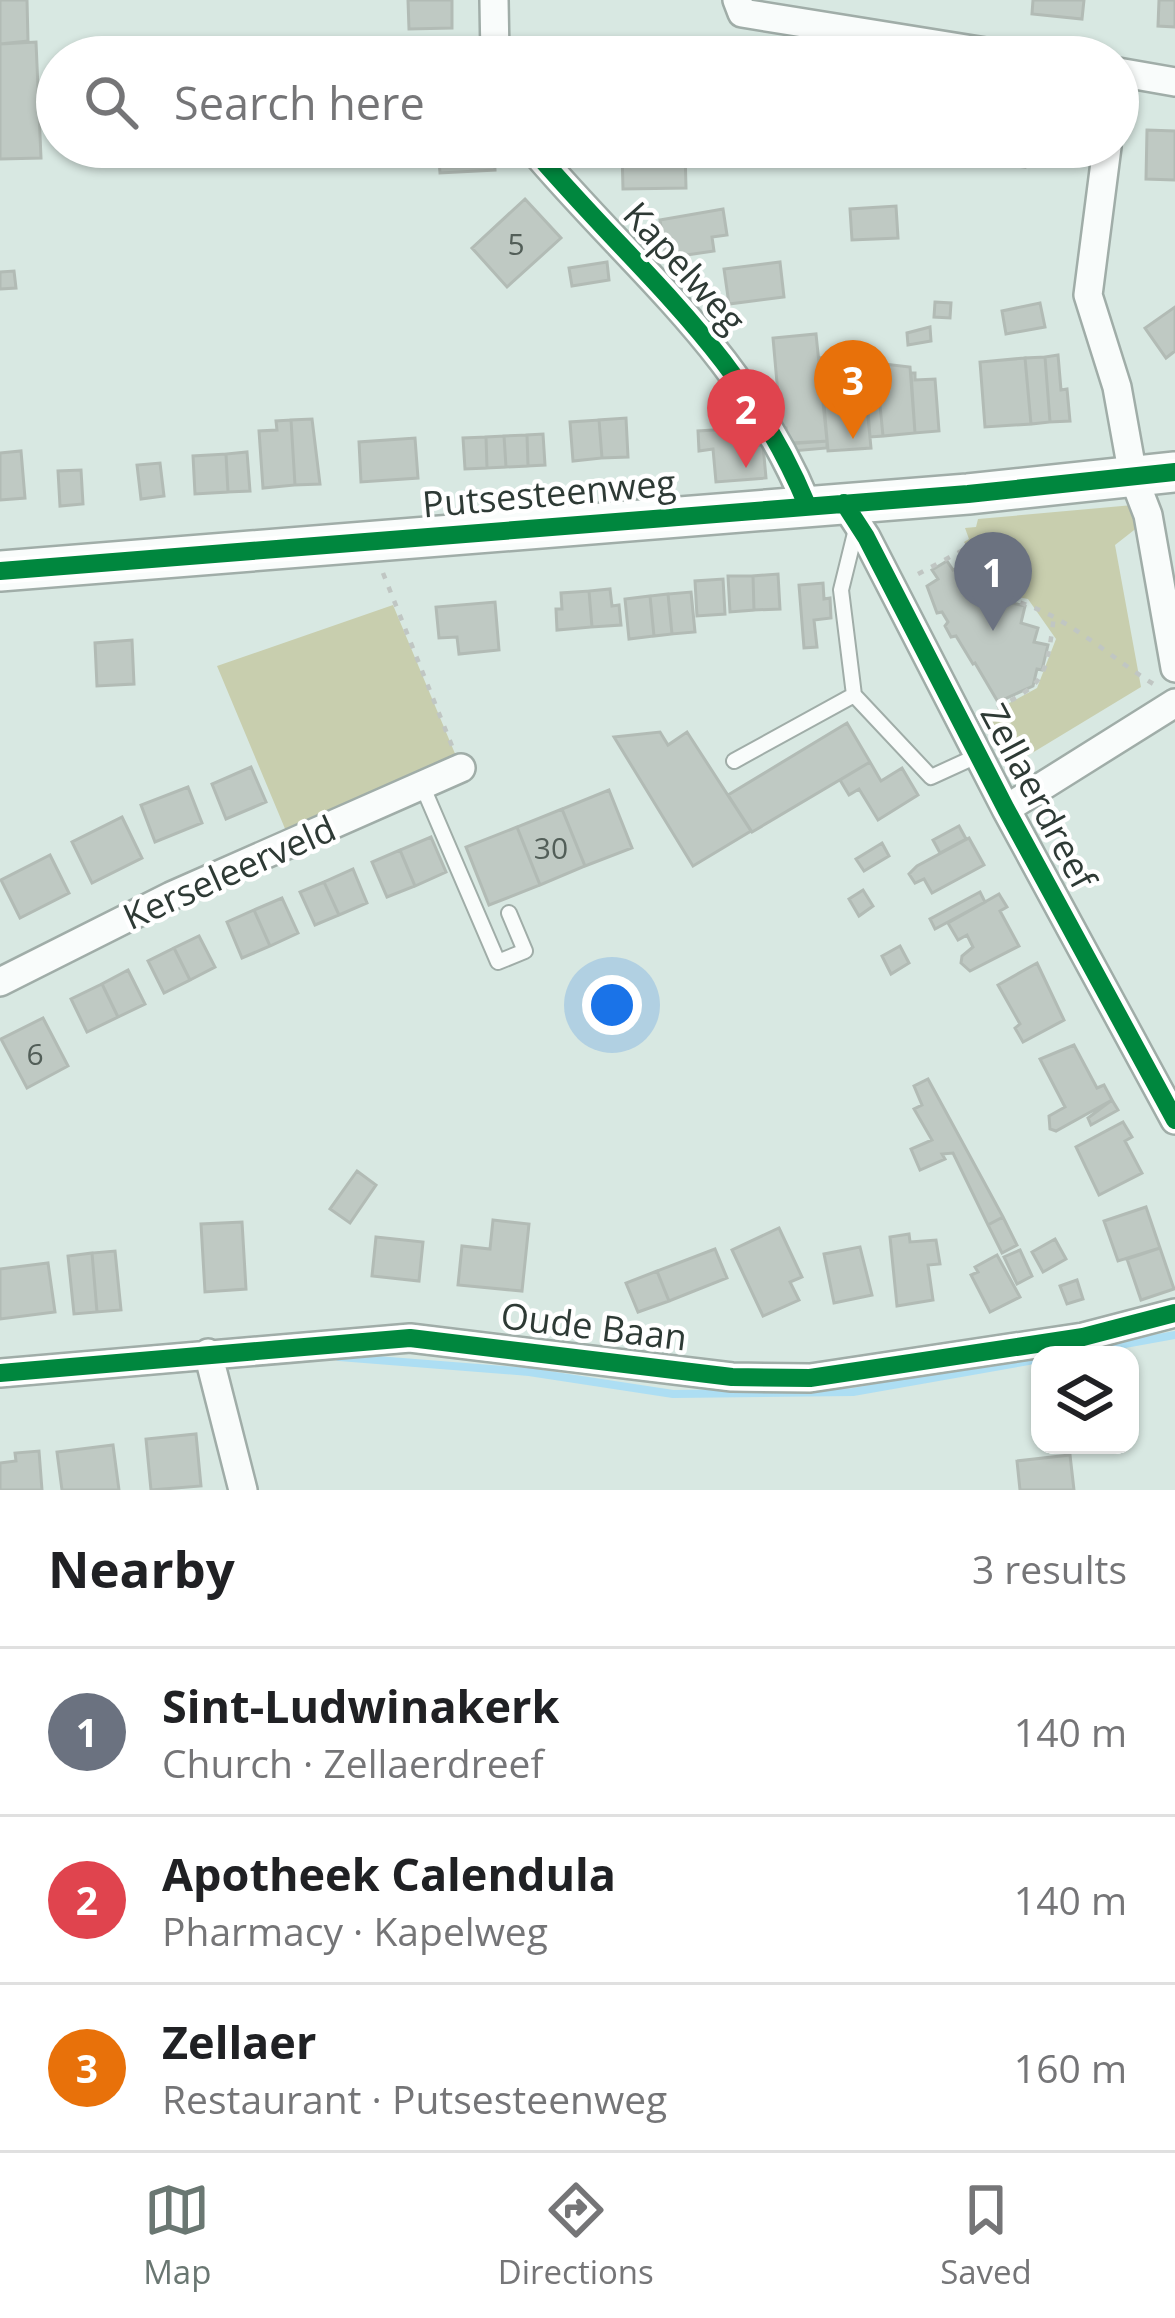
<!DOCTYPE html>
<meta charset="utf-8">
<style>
body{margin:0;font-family:"Open Sans",sans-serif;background:#f6f6f6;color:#202124}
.controls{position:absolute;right:36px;bottom:36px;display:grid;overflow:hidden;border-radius:24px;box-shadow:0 3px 9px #0004}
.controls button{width:108px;height:108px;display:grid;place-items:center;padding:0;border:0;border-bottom:3px solid #e0e0e0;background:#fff;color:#202124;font:60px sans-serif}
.you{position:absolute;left:612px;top:1005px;width:42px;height:42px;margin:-30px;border:9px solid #fff;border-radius:50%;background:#1a73e8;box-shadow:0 0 0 18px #1a73e833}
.badge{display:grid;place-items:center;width:78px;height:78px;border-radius:50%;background:#6a7772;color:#fff;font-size:39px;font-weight:700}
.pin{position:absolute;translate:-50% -99px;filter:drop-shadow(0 3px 6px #0008)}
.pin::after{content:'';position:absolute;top:63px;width:42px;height:36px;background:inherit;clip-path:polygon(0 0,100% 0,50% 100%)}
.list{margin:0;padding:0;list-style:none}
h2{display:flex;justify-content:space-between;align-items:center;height:156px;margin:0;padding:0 48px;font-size:51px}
h2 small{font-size:39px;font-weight:400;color:#757577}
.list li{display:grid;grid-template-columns:78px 1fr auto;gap:36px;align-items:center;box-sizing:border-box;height:168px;padding:0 48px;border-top:3px solid #e0e0e0}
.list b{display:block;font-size:45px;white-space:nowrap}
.list p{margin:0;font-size:39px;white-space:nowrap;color:#757577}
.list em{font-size:39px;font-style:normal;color:#757577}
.icon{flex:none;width:66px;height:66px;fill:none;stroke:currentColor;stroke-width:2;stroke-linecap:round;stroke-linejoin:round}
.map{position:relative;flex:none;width:1175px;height:1490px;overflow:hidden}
.search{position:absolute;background:#fff;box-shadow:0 3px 9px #0004;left:36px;right:36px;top:36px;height:132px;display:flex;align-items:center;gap:30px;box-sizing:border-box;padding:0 42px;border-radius:66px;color:#757577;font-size:45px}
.sheet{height:660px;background:#fff}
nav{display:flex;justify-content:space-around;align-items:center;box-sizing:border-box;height:168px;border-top:3px solid #e0e0e0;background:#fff;font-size:33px;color:#757577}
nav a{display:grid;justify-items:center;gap:6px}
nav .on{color:#6a7772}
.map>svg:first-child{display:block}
</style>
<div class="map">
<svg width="1175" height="1490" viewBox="0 0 1175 1490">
<rect width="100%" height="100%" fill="#d8e8e2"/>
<!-- green -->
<path fill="#c8ceae" d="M1133,505L1138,527L1115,545L1141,687L1009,767L997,747L1001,744L995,733L990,734L982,718L1037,688L1056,639L1028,599L996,593L964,542L969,539L965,528L976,527L978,519Z
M393,605L461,768L291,843L217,666Z"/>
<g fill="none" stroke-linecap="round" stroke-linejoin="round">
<!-- stream -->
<path stroke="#addef3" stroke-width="8" d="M1064,1355L1175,1335
M339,1357L529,1372L673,1394L853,1392L1040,1359"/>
</g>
<!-- building -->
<path fill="#bfc9c3" stroke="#b2bbb5" stroke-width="3" d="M0,0H27L28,41L0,44Z
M408,0H452V28L409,29Z
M1033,0H1084L1082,19L1032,14Z
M1159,0H1175V27L1158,26Z
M36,42L41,158L0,159V44Z
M1147,130L1175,131V180L1146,179Z
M438,147H494L495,170L440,173Z
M1002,147H1069L1066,165L1026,160L1025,167L1000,164Z
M685,149L686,188L623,189L622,150Z
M525,199L561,238L507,287L472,248Z
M896,206L898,238L852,240L850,209Z
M723,209L727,235L712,237L714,251L666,258L660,220Z
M607,262L609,280L572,286L569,268Z
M780,262L784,297L729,304L724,269Z
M14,271L16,288L0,289V272Z
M935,302L951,303L950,318L934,317Z
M1040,303L1045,327L1006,334L1002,311Z
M1175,307V351L1166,358L1145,328Z
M930,327L931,341L908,345L907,333Z
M816,334L827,441L788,444L786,428H780L779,412H772L771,394H778L773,338Z
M862,355L871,448L828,451L820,358Z
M1058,355L1061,390L1067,389L1070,421L1050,422L1045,357Z
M1045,357L1050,422L1031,424L1025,358Z
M1025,358L1031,424L985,427L980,362Z
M884,364L910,367L915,433L883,436L878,385L866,386L864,370L882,369Z
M911,373H915V380L935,379L939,431L915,433Z
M878,385L883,436L870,437L866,386Z
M626,418L628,457L602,458L599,420Z
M312,419L320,484L295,485L291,420Z
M291,420L295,485L263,488L259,431L277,430L276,421Z
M599,420L602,458L573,461L570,422Z
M748,423L750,446L763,445L766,478L716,482L713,449L699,451L698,431L730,429V424Z
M543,434L545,465L528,466L527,435Z
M527,435L528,466L506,467L504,436Z
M504,436L506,467L487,468L486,437Z
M486,437L487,468L465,469L463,438Z
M415,438L418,478L361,482L359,442Z
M827,441V448L793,451L792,443Z
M21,451L25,498L0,500V453Z
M247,452L250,491L228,492L226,454Z
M226,454L228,492L195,494L193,456Z
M160,463L164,496L141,499L137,465Z
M81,470L83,504L60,506L58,471Z
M947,561L953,570L964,564L992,611L1008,602L1025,606L1021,623L1038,628L1034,642L1048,645L1042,670L1037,669L1033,686L998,702L975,663L973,664L956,636L951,637L945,626L948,622L942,612L937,613L927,586L938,579L932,570Z
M778,574L780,609L754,610L753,576Z
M728,576H753L754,610L730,612Z
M723,579L725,614L697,616L695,581Z
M823,583L824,599L830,598L831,618L814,620L817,647L804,648L799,585Z
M610,589L612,606L619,605L621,625L592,627L589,591Z
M589,591L592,627L557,630L556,609H562L561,593Z
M691,592L695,632L672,634L668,594Z
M668,594L672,634L654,636L650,596Z
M650,596L654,636L629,639L625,599Z
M495,602L499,650L459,654L457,637L439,638L436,607Z
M132,640L134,684L97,686L95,643Z
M847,723L870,762L752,832L728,795Z
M660,732L668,745L687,732L751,831L693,866L614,737Z
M870,762L881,781L902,768L918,795L878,820L859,789L849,795L840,780Z
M251,767L266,802L226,819L212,784Z
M188,787L202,823L155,842L141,805Z
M609,790L632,848L585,866L562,809Z
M562,809L585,866L540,885L517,827Z
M122,817L142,858L92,883L72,842Z
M959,826L966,839L940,853L933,840Z
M517,827L540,885L489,905L466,847Z
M431,837L446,872L415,886L400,850Z
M969,838L984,865L932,893L924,879L915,883L909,874L917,866Z
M882,843L889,856L864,871L856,859Z
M400,850L415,886L387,897L372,862Z
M50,855L69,893L20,918L1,880Z
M353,869L367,903L339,915L324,882Z
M324,882L339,915L315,925L300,892Z
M863,890L873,906L859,916L849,899Z
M980,892L985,902L935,929L930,919Z
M999,894L1007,907L1000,911L1019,946L970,971L961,963L962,956L973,947L967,935L958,940L948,923Z
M282,898L298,933L270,946L254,910Z
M254,910L270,946L242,958L227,922Z
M199,936L215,967L190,980L174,948Z
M900,946L909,963L891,974L882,956Z
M174,948L190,980L164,993L148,961Z
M1037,963L1064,1020L1023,1042L1015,1028L1020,1024L998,985Z
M128,970L145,1004L118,1017L102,984Z
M102,984L118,1017L87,1032L71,999Z
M43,1018L68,1066L27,1088L1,1039Z
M1074,1045L1097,1088L1104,1085L1112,1100L1056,1131L1050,1129L1049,1116L1065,1107L1040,1059Z
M928,1079L1003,1217L988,1225L953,1153L942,1154L945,1159L920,1170L911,1149L932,1140L914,1109L922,1105L914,1086Z
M1112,1100L1118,1110L1091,1125L1088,1118Z
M1123,1122L1132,1137L1125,1141L1142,1173L1099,1195L1076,1147Z
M357,1171L376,1185L350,1223L330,1209Z
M1146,1207L1160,1248L1118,1261L1104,1221Z
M1003,1217L1017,1245L1002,1253L988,1225Z
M493,1220L529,1224L522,1291L458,1285L462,1246L490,1249Z
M242,1222L246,1289L205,1292L201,1224Z
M779,1228L802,1277L790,1282L799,1300L763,1316L732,1250Z
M909,1234L910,1242L936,1240L940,1264L928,1265L933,1300L897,1306L890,1237Z
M376,1237L423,1242L419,1281L372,1276Z
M1055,1239L1066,1259L1043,1272L1032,1252Z
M860,1247L872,1295L834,1303L824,1254Z
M1160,1248L1174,1289L1141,1300L1127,1259Z
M715,1249L727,1278L669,1301L657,1271Z
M1020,1250L1032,1276L1017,1284L1004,1257Z
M115,1251L121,1310L97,1312L92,1253Z
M92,1253L97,1312L74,1314L68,1256Z
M997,1255L1020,1297L990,1312L971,1275L978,1272L975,1267Z
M48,1263L55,1312L0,1319V1269Z
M657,1271L669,1301L638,1312L626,1283Z
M1077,1280L1083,1299L1067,1304L1060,1286Z
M196,1434L201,1486L151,1490L146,1439Z
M113,1445L119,1490H62L57,1452Z
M39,1451L42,1490H0V1463L16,1461L15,1453Z
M1070,1455L1074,1490H1020L1017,1461Z"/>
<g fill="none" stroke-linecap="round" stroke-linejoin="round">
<!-- service casing -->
<g stroke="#a0ada8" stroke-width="18">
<path id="service" d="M854,695L931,777L979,755
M734,761L854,695L841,590L856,529
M422,785L498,962L525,951L509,913"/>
</g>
<!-- minor casing -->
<g stroke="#a0ada8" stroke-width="32">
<path id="minor" d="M494,0L495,57
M737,0L742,13L1016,57
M1118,72L1175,82
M531,147C635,270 743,350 807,505
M1107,147L1088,295L1117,387L1133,476L1148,515L1175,668
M844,503L866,537L1006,809L1175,1120
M1006,809L1175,703
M0,982L171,896L461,768
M208,1353L243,1490
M0,1373L410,1338L732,1377L810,1378L1083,1337L1175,1313"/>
</g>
<!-- secondary casing -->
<g stroke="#a0ada8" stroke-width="44">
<path id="secondary" d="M0,571L968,494L1175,472"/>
</g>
<!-- path -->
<path stroke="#c0c6c3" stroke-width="4.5" stroke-dasharray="6 9" stroke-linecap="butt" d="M383,573L452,746
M918,574L965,549L997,597C1059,607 1103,653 1155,685
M984,715C1044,683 1045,686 1054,616"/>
<!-- service -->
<use href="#service" stroke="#f9fcfb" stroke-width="14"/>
<!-- minor -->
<use href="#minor" stroke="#f9fcfb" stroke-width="27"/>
<!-- secondary -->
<use href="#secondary" stroke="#f9fcfb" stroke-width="39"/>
<!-- cycleway casing -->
<g stroke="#fff" stroke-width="26">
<path id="cycleway" d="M531,147C635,270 743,350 807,505
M844,503L866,537L1006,809L1175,1120
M0,571L968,494L1175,472
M0,1373L410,1338L732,1377L810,1378L1083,1337L1175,1313"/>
</g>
<!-- cycleway -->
<use href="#cycleway" stroke="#00873e" stroke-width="18"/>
</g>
<g text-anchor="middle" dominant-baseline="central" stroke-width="9" stroke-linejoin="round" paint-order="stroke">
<!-- number labels -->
<g font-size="30" fill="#525e58">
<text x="516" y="243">5</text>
<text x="551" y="847">30</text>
<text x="35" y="1053">6</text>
</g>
<!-- street labels -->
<g font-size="36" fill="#2e3a35" stroke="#fff">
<text transform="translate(685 267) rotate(48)">Kapelweg</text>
<text transform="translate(549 493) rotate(-5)">Putsesteenweg</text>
<text transform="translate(1039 796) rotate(62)">Zellaerdreef</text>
<text transform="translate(229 872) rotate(-24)">Kerseleerveld</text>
<text transform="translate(594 1326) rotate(7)">Oude Baan</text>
</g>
</g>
</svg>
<div class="controls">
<button><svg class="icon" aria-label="layers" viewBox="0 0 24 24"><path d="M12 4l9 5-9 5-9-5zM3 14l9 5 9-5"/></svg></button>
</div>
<div class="you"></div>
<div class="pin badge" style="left:993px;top:631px;background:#6b7280">1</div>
<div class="pin badge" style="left:746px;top:468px;background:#e0444e">2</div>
<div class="pin badge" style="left:853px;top:439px;background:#e8710a">3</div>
<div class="search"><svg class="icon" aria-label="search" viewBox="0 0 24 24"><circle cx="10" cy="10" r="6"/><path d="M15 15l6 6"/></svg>Search here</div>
</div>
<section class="sheet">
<h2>Nearby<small>3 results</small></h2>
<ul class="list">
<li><span class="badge" style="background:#6b7280">1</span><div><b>Sint-Ludwinakerk</b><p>Church · Zellaerdreef</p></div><em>140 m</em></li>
<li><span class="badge" style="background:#e0444e">2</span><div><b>Apotheek Calendula</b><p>Pharmacy · Kapelweg</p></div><em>140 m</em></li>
<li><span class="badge" style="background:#e8710a">3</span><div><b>Zellaer</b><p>Restaurant · Putsesteenweg</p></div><em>160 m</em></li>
</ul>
</section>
<nav>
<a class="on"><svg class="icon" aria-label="map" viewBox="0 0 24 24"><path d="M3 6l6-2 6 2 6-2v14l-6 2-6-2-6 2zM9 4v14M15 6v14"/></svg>Map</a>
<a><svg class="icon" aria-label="directions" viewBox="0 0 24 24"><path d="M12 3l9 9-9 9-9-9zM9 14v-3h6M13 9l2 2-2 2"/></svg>Directions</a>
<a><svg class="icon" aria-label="saved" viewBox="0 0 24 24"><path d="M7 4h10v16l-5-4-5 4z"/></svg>Saved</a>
</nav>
